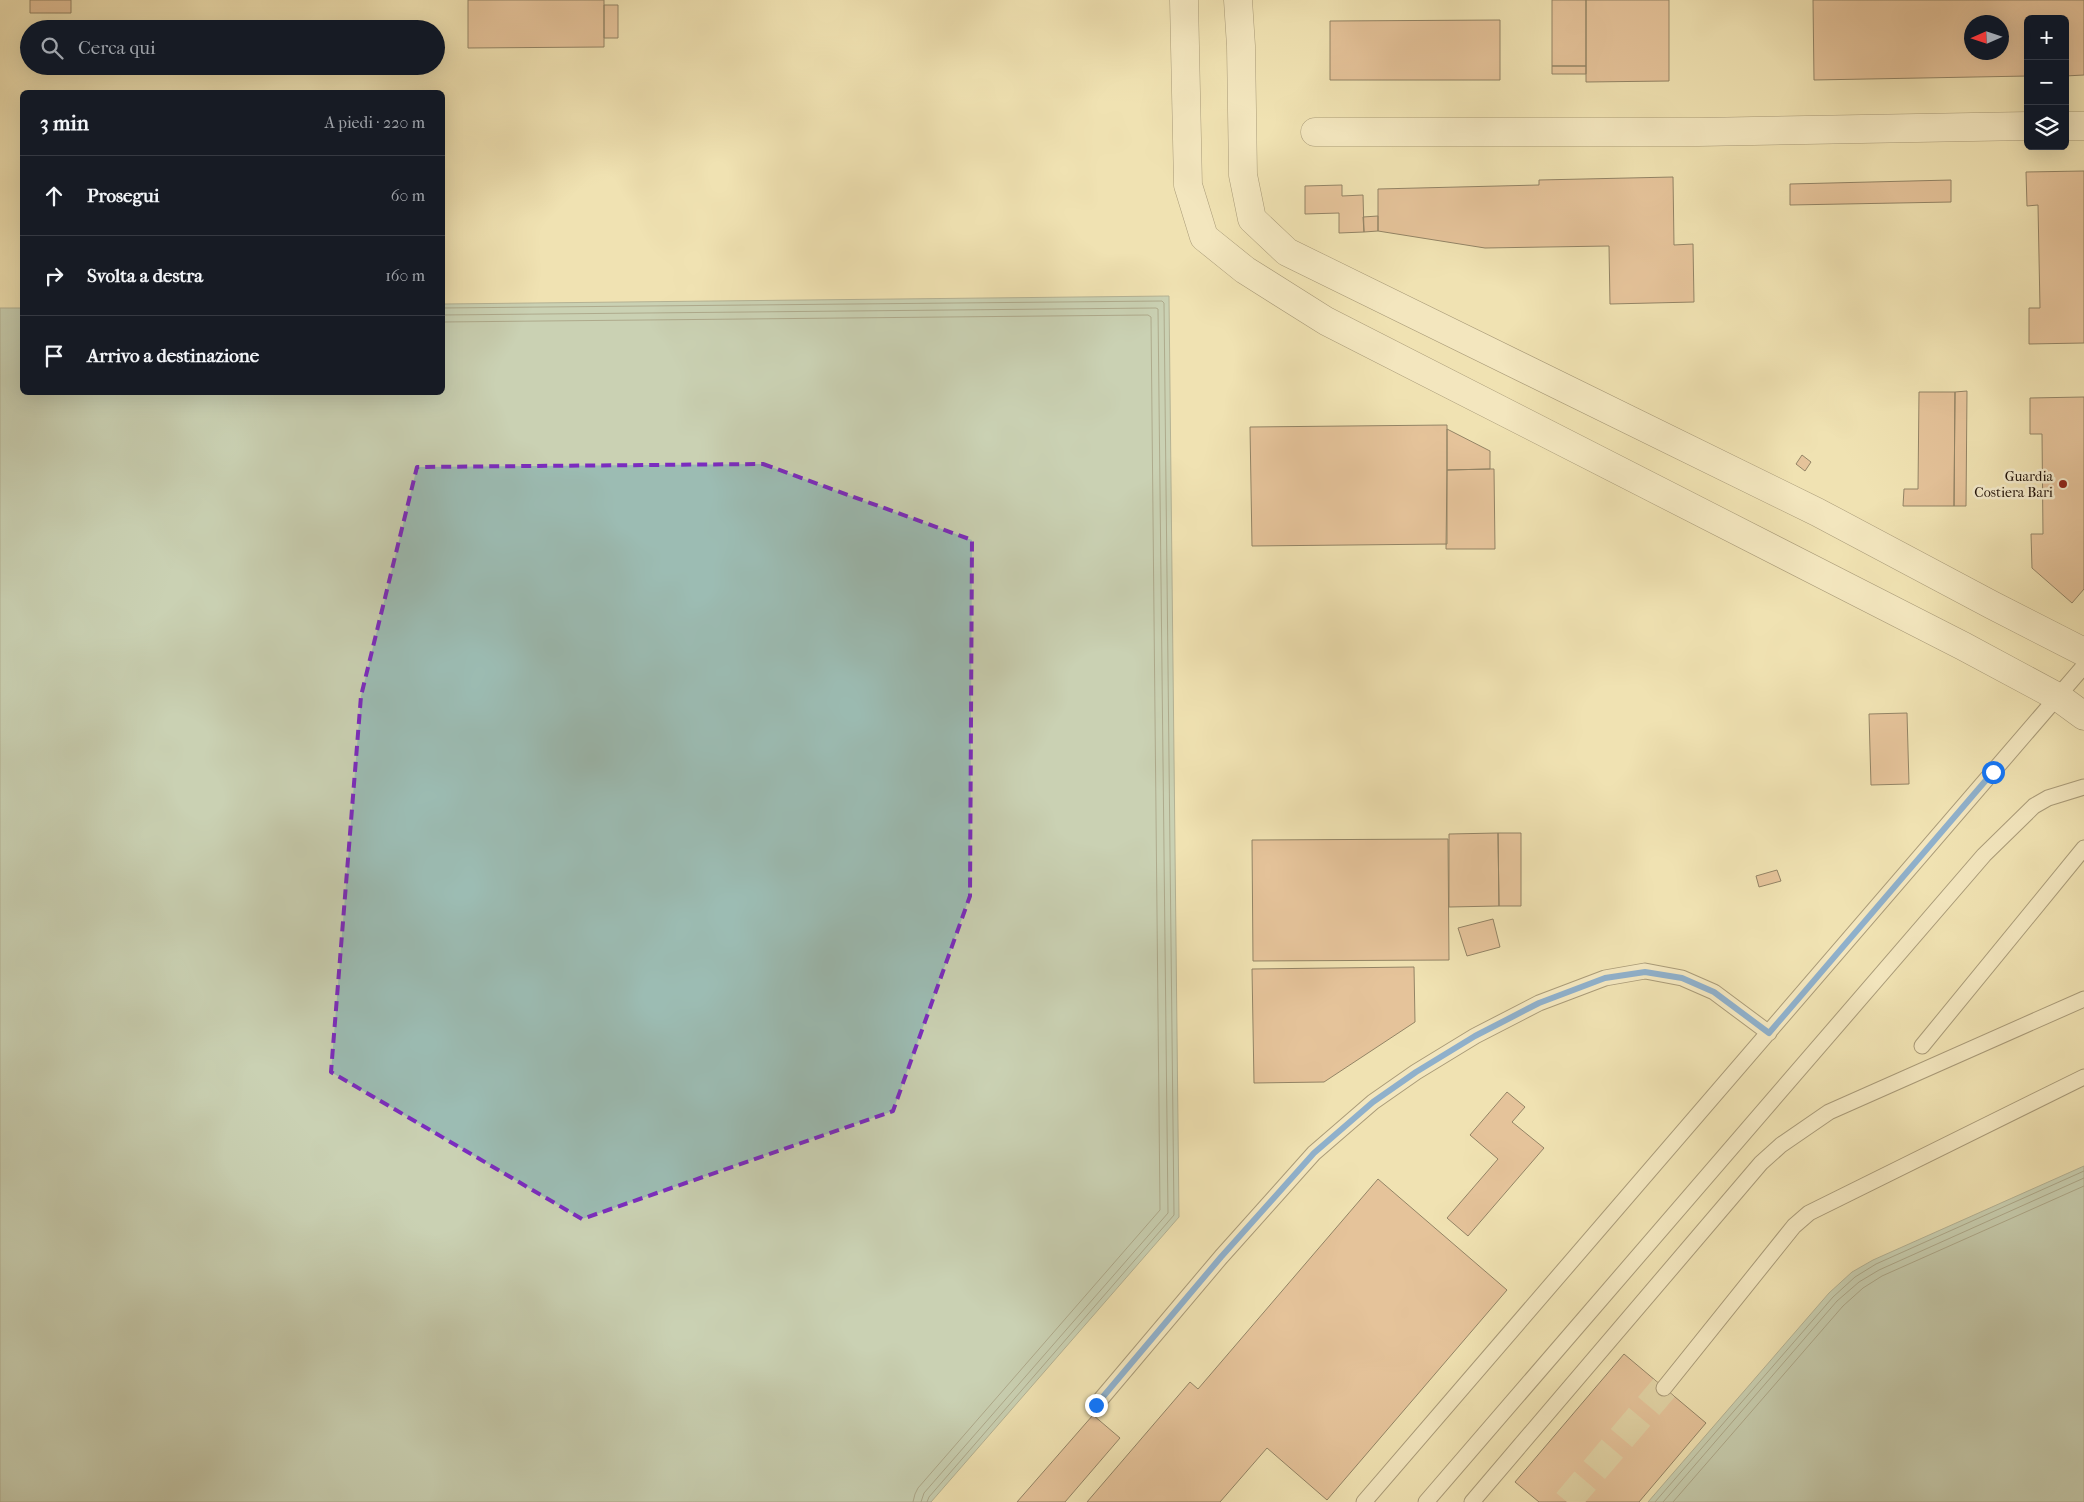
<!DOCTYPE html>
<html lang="it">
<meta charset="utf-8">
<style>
body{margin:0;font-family:"IM FELL French Canon",serif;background:#242831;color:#f1f3f6}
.controls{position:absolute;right:15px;top:15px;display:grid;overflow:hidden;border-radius:8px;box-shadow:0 5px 20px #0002}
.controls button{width:45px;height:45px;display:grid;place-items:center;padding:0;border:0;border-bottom:1px solid #363941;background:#171b24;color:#f1f3f6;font:25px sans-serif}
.compass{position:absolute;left:1964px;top:15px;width:45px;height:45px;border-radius:50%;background:#171b24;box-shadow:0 5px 20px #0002;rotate:267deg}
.stop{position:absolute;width:15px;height:15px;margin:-11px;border:4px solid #1a73e8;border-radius:50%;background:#fff}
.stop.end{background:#1a73e8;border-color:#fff;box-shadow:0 1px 5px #0008}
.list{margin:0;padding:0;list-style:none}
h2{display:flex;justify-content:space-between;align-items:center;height:65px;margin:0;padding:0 20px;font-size:21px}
h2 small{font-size:16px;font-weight:400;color:#9ea1a6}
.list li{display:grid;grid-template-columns:32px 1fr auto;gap:15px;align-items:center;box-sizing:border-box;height:80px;padding:0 20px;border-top:1px solid #363941}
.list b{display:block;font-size:19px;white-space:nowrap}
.list em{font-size:16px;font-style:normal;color:#9ea1a6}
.icon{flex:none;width:28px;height:28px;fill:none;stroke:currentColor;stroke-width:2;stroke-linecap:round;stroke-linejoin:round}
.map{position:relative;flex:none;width:2084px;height:1502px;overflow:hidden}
.search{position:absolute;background:#171b24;box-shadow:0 5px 20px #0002;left:20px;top:20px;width:425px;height:55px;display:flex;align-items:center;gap:12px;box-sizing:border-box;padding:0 18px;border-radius:28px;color:#9ea1a6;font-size:19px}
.panel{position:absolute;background:#171b24;box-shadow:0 5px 20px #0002;left:20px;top:90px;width:425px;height:305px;border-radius:8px}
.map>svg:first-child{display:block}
</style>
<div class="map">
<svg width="2084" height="1502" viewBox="0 0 2084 1502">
<rect width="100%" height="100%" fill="#f0e2b2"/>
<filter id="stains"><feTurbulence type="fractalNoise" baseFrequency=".004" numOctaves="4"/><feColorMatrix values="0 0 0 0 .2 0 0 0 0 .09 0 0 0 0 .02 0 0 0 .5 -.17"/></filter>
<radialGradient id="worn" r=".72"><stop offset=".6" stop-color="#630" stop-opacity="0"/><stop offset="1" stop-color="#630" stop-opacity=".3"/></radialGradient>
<!-- water -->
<path fill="#9cbcb3" stroke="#6b786f" d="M1169,296L1179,1217L931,1502H0V308H22V392H442L443,304Z
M2084,1166V1502H1648L1829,1293L1852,1272L1873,1260Z"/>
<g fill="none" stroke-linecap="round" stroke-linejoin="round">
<!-- shore -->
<path stroke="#5e675e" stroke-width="1" d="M442,308L1162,301L1164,303L1174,1215L929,1497L927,1502
M442,315L1156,308L1158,309L1168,1213L924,1493L921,1502
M442,322L1148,315L1151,317L1160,1210L918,1488L915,1494L913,1502
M1655,1502L1833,1297L1855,1277L1876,1264L2084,1171
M1663,1502L1837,1301L1859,1282L1879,1270L2084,1178
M1673,1502L1843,1306L1863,1288L1882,1276L2084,1186"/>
</g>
<!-- building -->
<path fill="#d89e7c" stroke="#211208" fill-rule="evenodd" d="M30,0H71V13H30Z
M468,0H604V47L468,48Z
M1552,0H1586V66H1552Z
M1586,0H1669V81L1586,82Z
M1813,0H2084V75L2065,76V19H2028V76L1814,80ZM1972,22H2002V52H1972Z
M604,5H618V38H604Z
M1500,20V80H1330V21Z
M1552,66H1586V74H1552Z
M2084,171V343L2029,344V308H2040L2038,205L2027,206L2026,172Z
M1673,177L1674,245L1693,244L1694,302L1610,304L1609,246L1485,248L1378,231V189L1539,185V180Z
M1951,180V202L1790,205V184Z
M1342,185V196L1363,195L1364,232L1339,233V213L1305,214V186Z
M1378,216V231L1364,232L1363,217Z
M1967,391L1966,506H1954L1955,392Z
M1919,392H1955L1954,506H1903L1904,489H1918Z
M2084,397V589L2072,603L2032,568L2031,534H2043L2042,434H2030V398Z
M1447,425V544L1252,546L1250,427Z
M1447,429L1490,451V469L1447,470Z
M1802,455L1811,462L1805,471L1796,464Z
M1490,469H1494L1495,549H1446L1447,470Z
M1907,713L1909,784L1871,785L1869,714Z
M1498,833H1521V906H1499Z
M1498,833L1499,906L1449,907V834Z
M1448,839L1449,960L1253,961L1252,840Z
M1777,870L1781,881L1759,887L1756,876Z
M1493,919L1500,947L1467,956L1458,928Z
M1414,967L1415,1022L1324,1082L1254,1083L1252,969Z
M1507,1092L1525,1107L1512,1122L1544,1148L1468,1236L1447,1218L1498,1159L1470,1135Z
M1378,1179L1507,1290L1327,1500L1267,1448L1220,1502H1087L1190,1382L1198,1389Z
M1624,1354L1706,1423L1639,1502H1539L1515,1482Z
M1093,1415L1120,1438L1065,1502H1017Z"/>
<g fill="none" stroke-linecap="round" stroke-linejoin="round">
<!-- street-tunnel -->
<path stroke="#d1c398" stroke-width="28" stroke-dasharray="28 14" stroke-linecap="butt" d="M1567,1502L1664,1388"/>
<!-- lane casing -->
<g stroke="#554632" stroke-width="17">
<path id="lane" d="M1922,1046L2084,848
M1664,1388L1794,1226L1809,1213L2084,1077
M1096,1405L1221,1257L1314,1153L1373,1102L1416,1072L1475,1036L1539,1003L1605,978L1645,971L1682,978L1714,992L1769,1033
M1364,1502L2084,666
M1426,1502L1984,855L2034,806L2048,798L2084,787
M1472,1502L1761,1163L1781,1145L1829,1112L2084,999"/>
</g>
<!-- street casing -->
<g stroke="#554632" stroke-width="29">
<path id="street" d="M1184,0L1188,185L1204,237L1245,270L1326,321L1963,646L2058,697L2084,716
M1238,0L1241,46L1243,175L1252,219L1287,252L1817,512L1992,605L2084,652
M2065,126H2084
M1315,132H1699L2028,126"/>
</g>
<!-- lane -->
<use href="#lane" stroke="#f5eccd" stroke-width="15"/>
<!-- street -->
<use href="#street" stroke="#f5eccd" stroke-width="28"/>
</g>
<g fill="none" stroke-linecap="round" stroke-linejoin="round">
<!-- route -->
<path stroke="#1a73e8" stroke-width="6" d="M1096,1405L1221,1257L1314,1153L1373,1102L1416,1072L1475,1036L1539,1003L1605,978L1645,972L1682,978L1714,992L1769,1033L1993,772"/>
</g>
<!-- marked area -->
<path d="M0 0H2084V1502H0ZM763,464L972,540L970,896L893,1111L582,1219L331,1072L361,696L417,467Z" fill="#f0e2b2" fill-opacity=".55" fill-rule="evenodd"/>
<path fill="none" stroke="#7b2cbf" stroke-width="4" stroke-dasharray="10 6" stroke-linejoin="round" d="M763,464L972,540L970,896L893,1111L582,1219L331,1072L361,696L417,467Z"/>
<!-- markers -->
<circle fill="#8f2418" stroke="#f5eccd" stroke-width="2" cx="2063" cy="484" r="5"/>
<g text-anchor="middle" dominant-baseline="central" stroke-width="5" stroke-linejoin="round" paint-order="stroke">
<!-- poi labels -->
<g font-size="14" fill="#211208" stroke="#f5eccd" text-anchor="end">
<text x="2053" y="476">Guardia<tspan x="2053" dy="16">Costiera Bari</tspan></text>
</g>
</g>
<rect width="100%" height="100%" filter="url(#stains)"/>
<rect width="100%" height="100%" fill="url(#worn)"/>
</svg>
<div class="controls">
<button>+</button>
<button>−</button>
<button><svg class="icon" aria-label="layers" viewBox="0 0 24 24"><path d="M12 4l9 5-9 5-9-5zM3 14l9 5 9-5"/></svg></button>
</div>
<svg class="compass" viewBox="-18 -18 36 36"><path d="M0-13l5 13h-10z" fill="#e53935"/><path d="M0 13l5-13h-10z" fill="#9ea1a6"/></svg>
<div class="stop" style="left:1993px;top:772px"></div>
<div class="stop end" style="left:1096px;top:1405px"></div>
<div class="search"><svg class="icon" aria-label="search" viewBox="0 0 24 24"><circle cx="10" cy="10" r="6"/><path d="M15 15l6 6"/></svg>Cerca qui</div>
<section class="panel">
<h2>3 min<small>A piedi · 220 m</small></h2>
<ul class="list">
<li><svg class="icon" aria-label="ahead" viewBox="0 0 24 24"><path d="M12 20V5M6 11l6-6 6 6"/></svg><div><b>Prosegui</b></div><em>60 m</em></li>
<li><svg class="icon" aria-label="right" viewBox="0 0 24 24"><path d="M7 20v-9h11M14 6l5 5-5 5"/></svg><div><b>Svolta a destra</b></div><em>160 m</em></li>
<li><svg class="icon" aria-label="arrive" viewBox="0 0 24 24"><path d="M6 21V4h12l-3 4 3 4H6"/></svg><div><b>Arrivo a destinazione</b></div></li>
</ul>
</section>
</div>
